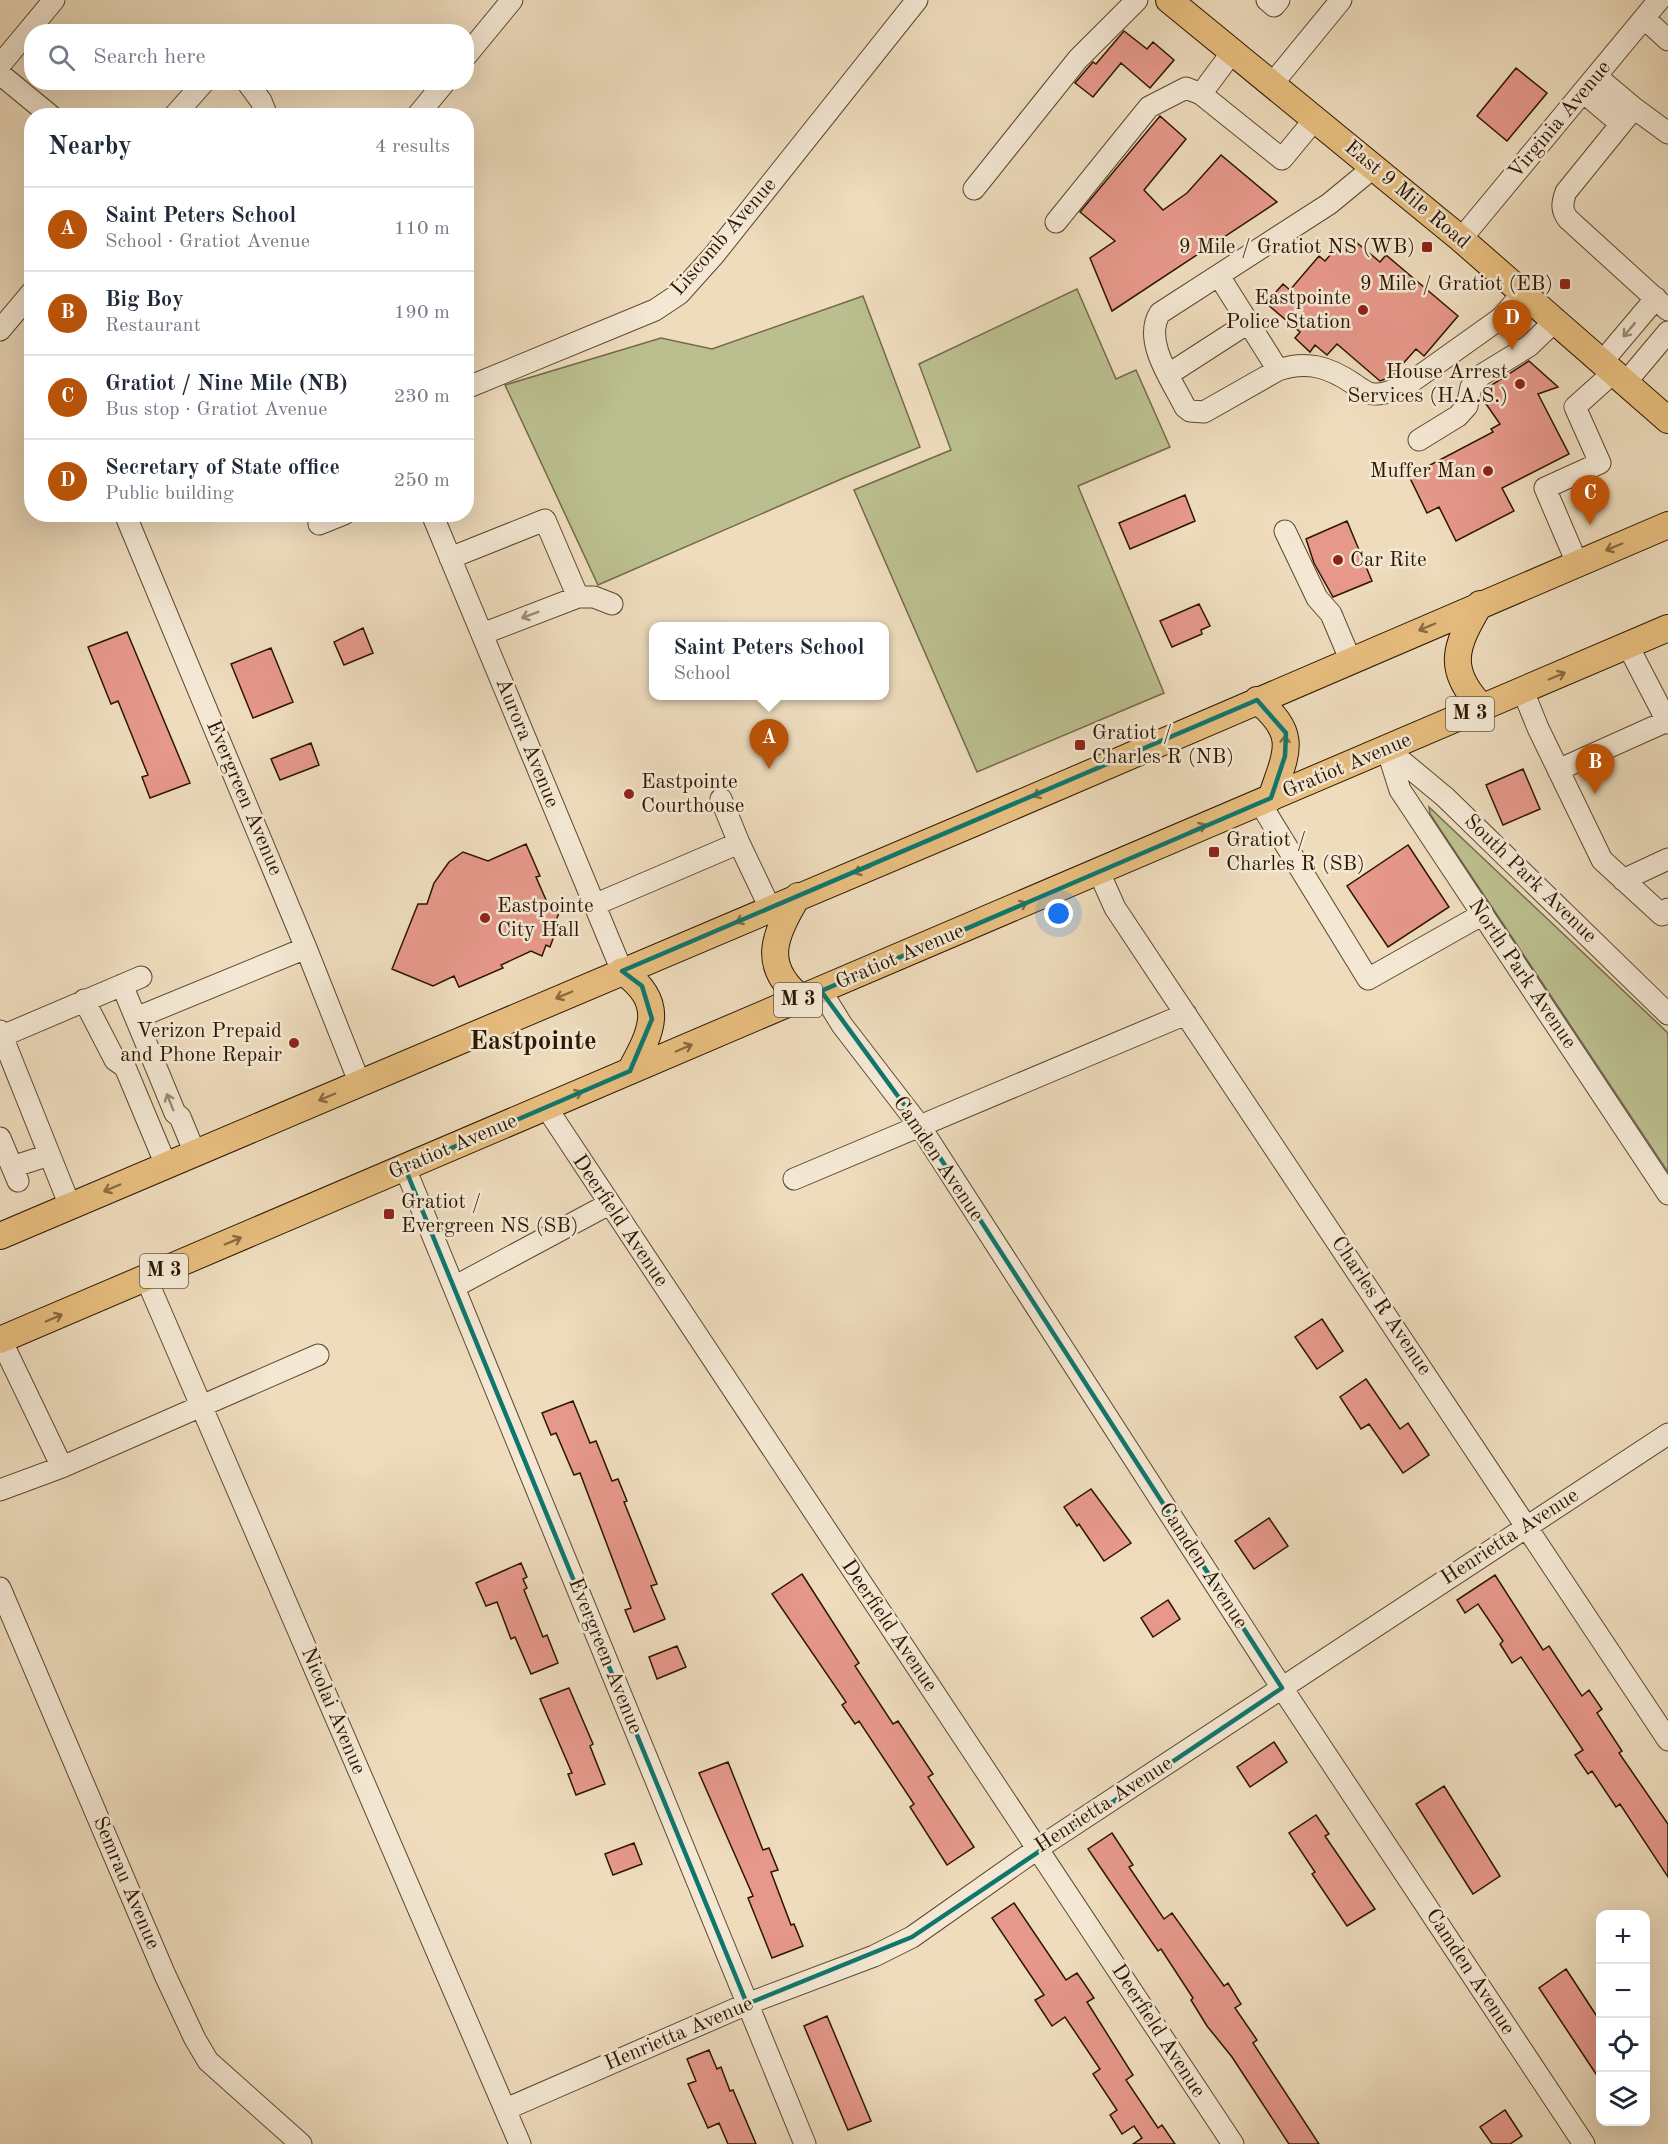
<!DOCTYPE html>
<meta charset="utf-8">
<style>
body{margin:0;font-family:"Old Standard TT",serif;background:#f2f2f3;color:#1f2937}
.controls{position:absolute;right:18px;bottom:18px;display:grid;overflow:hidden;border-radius:12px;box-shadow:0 6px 24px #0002}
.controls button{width:54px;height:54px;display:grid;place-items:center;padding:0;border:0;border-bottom:2px solid #e0e1e3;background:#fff;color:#1f2937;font:30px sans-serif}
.you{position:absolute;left:1059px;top:914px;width:21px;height:21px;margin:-15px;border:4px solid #fff;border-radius:50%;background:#1a73e8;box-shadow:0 0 0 9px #1a73e833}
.badge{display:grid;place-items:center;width:39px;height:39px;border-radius:50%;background:#b45309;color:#fff;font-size:20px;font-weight:700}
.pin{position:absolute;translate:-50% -50px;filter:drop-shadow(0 2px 3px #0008)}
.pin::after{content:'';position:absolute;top:32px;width:21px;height:18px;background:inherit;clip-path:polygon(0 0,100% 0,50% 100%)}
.popup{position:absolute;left:649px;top:622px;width:240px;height:78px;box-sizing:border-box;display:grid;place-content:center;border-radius:12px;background:#fff;filter:drop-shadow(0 2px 4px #0005);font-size:20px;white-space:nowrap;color:#747a83}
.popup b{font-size:22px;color:#1f2937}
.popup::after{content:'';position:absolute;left:50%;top:100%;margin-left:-12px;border:12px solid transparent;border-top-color:#fff}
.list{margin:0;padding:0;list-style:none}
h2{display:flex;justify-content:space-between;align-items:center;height:78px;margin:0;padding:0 24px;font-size:26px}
h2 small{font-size:20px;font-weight:400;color:#747a83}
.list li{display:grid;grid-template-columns:39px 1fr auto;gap:18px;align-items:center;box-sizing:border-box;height:84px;padding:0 24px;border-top:2px solid #e0e1e3}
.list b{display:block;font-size:22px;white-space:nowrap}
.list p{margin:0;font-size:20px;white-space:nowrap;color:#747a83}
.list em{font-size:20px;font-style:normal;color:#747a83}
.icon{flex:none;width:33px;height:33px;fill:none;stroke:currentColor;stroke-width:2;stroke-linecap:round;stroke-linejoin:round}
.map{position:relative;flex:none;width:1668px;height:2144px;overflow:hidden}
.search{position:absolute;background:#fff;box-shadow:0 6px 24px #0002;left:24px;top:24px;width:450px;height:66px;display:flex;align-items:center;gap:15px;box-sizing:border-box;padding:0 21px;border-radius:24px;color:#747a83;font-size:22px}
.panel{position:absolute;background:#fff;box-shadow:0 6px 24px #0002;left:24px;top:108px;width:450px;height:414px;border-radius:24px}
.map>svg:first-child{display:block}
</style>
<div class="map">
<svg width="1668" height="2144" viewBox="0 0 1668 2144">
<rect width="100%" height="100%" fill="#eedcbd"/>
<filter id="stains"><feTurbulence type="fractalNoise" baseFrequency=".00333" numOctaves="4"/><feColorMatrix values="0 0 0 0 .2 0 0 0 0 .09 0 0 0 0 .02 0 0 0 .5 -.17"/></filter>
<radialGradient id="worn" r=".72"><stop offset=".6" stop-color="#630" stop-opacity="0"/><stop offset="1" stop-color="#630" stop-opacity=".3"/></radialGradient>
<!-- green -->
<path fill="#bbbf8f" stroke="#746a48" stroke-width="1.5" d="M1077,289L1116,379L1136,370L1170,447L1078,486L1164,693L977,772L854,490L951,450L919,364Z
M863,296L920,447L846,477L598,585L505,385L661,338L712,349Z
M1429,807L1668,1033V1172L1430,814Z"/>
<!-- building -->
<path fill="#e6988a" stroke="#2c1600" stroke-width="1.5" d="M1124,31L1147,49L1153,42L1174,60L1150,88L1121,63L1093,97L1075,83L1093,62L1096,64Z
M1516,68L1547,93L1507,141L1477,116Z
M1160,116L1186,139L1144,190L1163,210L1187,193L1221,155L1277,202L1112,311L1090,258L1115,241L1080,212Z
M1356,242L1380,262L1386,255L1458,316L1424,356L1416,349L1391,377L1380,381L1337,344L1327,355L1315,345L1310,352L1295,338L1300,332L1266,303L1283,284L1290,290L1319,256L1325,261L1339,245L1347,252Z
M1529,361L1558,387L1538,394L1569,454L1502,488L1514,511L1456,541L1439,507L1427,513L1409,476L1493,432L1491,429L1500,424L1482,398L1490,393L1487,388Z
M1185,495L1195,521L1130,549L1119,523Z
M1347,521L1372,581L1333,597L1314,563L1306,539Z
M1199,604L1210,626L1201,630L1202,634L1172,647L1160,621Z
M363,628L373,653L344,665L334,642Z
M127,632L190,783L150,798L142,777L148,775L118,701L111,704L88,647Z
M271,648L293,702L253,718L231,664Z
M311,743L319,765L280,780L271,759Z
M1523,769L1540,809L1503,825L1486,785Z
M526,844L540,876L536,877L550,909L559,913L555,923L558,925L550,947L546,945L542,956L531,951L501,965L503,968L459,987L454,976L433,986L392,969L418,904H427L434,883L449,862L463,852L488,861Z
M1408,845L1449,907L1388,947L1347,886Z
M1322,1319L1343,1351L1317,1369L1295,1337Z
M1366,1379L1400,1429L1408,1423L1429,1455L1403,1473L1369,1424L1361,1429L1340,1397Z
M573,1401L590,1443L596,1441L612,1481L618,1479L627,1501L624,1502L657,1584L651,1586L665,1619L634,1632L625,1610L631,1608L580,1473L574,1475L556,1433L551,1435L542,1413Z
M1091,1489L1131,1543L1104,1561L1079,1524L1077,1526L1064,1507Z
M1269,1518L1288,1546L1254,1569L1235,1541Z
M521,1563L527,1577L523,1579L527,1588L524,1590L543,1637L547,1635L558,1663L531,1674L515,1637L511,1639L497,1602L486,1606L476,1583Z
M802,1574L859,1663L855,1666L893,1724L898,1721L933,1774L928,1777L974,1847L947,1865L910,1807L914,1804L859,1721L855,1724L842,1705L846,1702L772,1594Z
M1495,1575L1543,1650L1549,1646L1582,1696L1589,1690L1602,1709L1597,1713L1622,1751L1619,1753L1668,1824V1877L1620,1804L1616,1807L1592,1771L1588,1774L1575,1755L1583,1750L1521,1657L1512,1663L1500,1644L1503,1641L1478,1604L1465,1613L1457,1600Z
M1168,1600L1180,1619L1153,1637L1141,1618Z
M677,1646L686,1667L657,1679L649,1657Z
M569,1688L593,1744L590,1746L605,1784L576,1795L568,1774L572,1773L540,1699Z
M1274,1742L1287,1762L1250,1787L1237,1767Z
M728,1762L763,1850L769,1848L778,1870L771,1872L791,1925L794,1924L803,1946L772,1958L748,1898L753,1896L699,1773Z
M1444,1786L1500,1876L1473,1894L1416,1804Z
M1316,1815L1329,1834L1325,1836L1375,1909L1347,1926L1312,1874L1315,1872L1289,1833Z
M1112,1833L1133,1865L1129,1867L1164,1919L1172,1913L1224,1986L1228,1983L1241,2004L1235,2008L1257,2040L1253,2043L1319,2144H1289L1232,2057L1207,2026L1191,2000L1193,1998L1161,1949L1158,1951L1109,1880L1088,1849Z
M634,1843L642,1864L613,1875L605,1854Z
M1014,1903L1066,1980L1077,1973L1094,1998L1087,2002L1133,2075L1126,2080L1158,2128L1162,2125L1175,2144H1133L1142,2138L1134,2126L1122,2134L1110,2115L1117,2110L1093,2074L1100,2069L1065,2017L1052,2026L1035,2000L1044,1995L992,1918Z
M1566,1969L1600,2021V2080L1539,1988Z
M827,2016L871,2121L848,2130L804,2026Z
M709,2050L717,2069L721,2067L730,2091L733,2090L756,2144H728L719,2123L708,2128L688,2084L696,2081L687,2059Z
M1505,2110L1522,2136L1510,2144H1492L1480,2127Z"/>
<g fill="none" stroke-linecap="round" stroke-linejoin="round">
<!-- minor casing -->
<g stroke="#5c482f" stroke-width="23">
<path id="minor" d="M1267,0L1274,6L1279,0
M1644,18L1668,40
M466,56L512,0
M0,65L54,0
M0,74L51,116
M1596,76L1634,108
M247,82L261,101L267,116
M1273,83L1341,0
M1583,92L1621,124
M1201,94L1233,51
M174,116L204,82
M417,116L445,82
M1668,133L1634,108L1566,192C1562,203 1561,210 1568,219L1668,310
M1374,167L1329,204L1160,313C1142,341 1173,382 1185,407L1190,411L1204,412L1278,370C1307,360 1329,367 1354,384C1360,388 1367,394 1375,394C1385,395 1398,388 1407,385L1501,318L1523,293
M974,189L1078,59L1137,0
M1056,222L1149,107L1186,88L1201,94L1282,159L1315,119
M1461,239L1659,0
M1219,276L1278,370
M0,330L32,292
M1602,362L1656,298
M1169,374L1248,323
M1626,382L1668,332
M466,388L655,310L679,294L714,255L917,0
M1419,440L1458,416L1467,406L1471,387L1480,376L1529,346L1555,321
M125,514L306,948L360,1084
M432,514L622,971
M319,524L344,514
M1285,531L1317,598L1331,614L1350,659
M450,558L545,520L578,597
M1577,563L1545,488L1600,463L1575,407L1614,372
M482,634L578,597H594L612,604
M1628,646L1668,723
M1523,691L1538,728L1602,860L1662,915L1668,909
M1387,749L1400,790L1668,1194
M1387,749L1445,797L1668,1014
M1558,770L1667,721
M721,799L739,843
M1260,803L1368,979L1483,914
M1098,870L1115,908L1668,1740
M1623,880L1668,859
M594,905L739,843L770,908
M122,985L175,1113L180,1117L195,1153
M821,991L842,1025L919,1125L1282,1688L1584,2144
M84,1000L115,1060L125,1067L166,1165
M136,1018L306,948
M0,1031L70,1206
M0,1037L141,977
M546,1107L1233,2144
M0,1138L18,1181
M12,1167L49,1155
M405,1168L805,2144
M794,1179L1186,1014
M146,1278L520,2144
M454,1287L609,1204
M1,1340L62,1467
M0,1490L62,1467L318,1355
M0,1588L165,1975L195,2039L208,2061L301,2144
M506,2109L747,2004L874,1956L912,1937L1037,1849L1668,1434"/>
</g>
<!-- major casing -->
<g stroke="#2c1600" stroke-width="28">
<path id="major" d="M1169,0L1461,239L1668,420
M1480,604C1455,646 1445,670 1483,708
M1257,700C1299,735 1287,751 1271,798
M798,896C774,935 760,966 802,999
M622,971C666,1002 653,1030 630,1071
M0,1236L974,823L1668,525
M0,1340L1668,628"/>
</g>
<!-- minor -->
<use href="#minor" stroke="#f4e8d4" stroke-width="21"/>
<!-- major -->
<use href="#major" stroke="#e7be7e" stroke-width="26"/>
</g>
<!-- one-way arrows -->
<defs><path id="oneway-shaft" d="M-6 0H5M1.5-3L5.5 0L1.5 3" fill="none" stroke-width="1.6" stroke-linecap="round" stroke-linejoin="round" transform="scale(1.5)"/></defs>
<g stroke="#9a8a75">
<use href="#oneway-shaft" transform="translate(1629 330) rotate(130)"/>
<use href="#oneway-shaft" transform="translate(530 615) rotate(159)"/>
<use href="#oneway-shaft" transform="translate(170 1102) rotate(-112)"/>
</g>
<g stroke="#8a6a3f">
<use href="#oneway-shaft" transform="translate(1614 547) rotate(157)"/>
<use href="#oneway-shaft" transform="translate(1427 627) rotate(157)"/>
<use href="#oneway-shaft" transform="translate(1557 676) rotate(-23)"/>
<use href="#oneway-shaft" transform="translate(1285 744) rotate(-88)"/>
<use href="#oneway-shaft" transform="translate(1041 793) rotate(156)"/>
<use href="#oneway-shaft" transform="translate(1198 828) rotate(-23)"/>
<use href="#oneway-shaft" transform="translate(862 870) rotate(158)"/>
<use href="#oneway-shaft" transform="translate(1019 906) rotate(-24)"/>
<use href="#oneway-shaft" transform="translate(744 919) rotate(157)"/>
<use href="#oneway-shaft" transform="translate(564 995) rotate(157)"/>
<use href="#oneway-shaft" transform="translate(684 1048) rotate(-23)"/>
<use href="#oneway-shaft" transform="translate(574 1095) rotate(-23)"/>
<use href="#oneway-shaft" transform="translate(327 1097) rotate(157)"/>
<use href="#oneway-shaft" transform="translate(112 1188) rotate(157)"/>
<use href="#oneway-shaft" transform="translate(233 1241) rotate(-23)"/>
<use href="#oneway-shaft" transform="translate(54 1318) rotate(-23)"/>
</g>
<!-- marked area -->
<path fill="none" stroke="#0f766e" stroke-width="4.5" stroke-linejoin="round" d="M1257,700L1286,733L1285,756L1271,798L821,991L919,1125L1282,1688L912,1937L747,2004L405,1168L630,1071L652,1019L642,986L622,971Z"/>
<!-- markers -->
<g fill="#8f2418" stroke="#f4e8d4" stroke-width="2">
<rect x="1421" y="241" width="12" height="12" rx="3"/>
<rect x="1559" y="278" width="12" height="12" rx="3"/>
<circle cx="1363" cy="310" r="6"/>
<circle cx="1520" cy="384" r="6"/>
<circle cx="1488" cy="471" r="6"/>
<circle cx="1338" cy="560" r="6"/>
<rect x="1074" y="739" width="12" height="12" rx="3"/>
<circle cx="629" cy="794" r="6"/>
<rect x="1208" y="846" width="12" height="12" rx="3"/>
<circle cx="485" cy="918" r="6"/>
<circle cx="294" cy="1043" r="6"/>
<rect x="383" y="1208" width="12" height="12" rx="3"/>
</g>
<g text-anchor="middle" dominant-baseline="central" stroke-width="5" stroke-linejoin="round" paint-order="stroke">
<!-- shield labels -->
<g fill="#f4e8d4" stroke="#685540" stroke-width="1.5">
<rect x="1446" y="697" width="48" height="34" rx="4.5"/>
<rect x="774" y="983" width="48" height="34" rx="4.5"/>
<rect x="140" y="1254" width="48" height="34" rx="4.5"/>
</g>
<g font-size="20" font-weight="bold" fill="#2c1600">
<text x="1470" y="714">M 3</text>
<text x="798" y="1000">M 3</text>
<text x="164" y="1271">M 3</text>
</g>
<!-- street labels -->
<g font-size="21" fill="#2c1600" stroke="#f4e8d4">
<text transform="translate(1560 120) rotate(-50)">Virginia Avenue</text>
<text transform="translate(1407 195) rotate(40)">East 9 Mile Road</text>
<text transform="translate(724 237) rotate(-49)">Liscomb Avenue</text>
<text transform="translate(527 743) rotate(68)">Aurora Avenue</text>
<text transform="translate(1347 766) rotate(-23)">Gratiot Avenue</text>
<text transform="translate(244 798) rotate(67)">Evergreen Avenue</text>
<text transform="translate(1530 879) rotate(44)">South Park Avenue</text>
<text transform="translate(900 957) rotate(-23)">Gratiot Avenue</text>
<text transform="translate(1522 974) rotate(56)">North Park Avenue</text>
<text transform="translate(453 1147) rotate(-23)">Gratiot Avenue</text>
<text transform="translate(938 1159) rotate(56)">Camden Avenue</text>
<text transform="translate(620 1221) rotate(56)">Deerfield Avenue</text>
<text transform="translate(1381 1306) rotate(56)">Charles R Avenue</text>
<text transform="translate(1510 1537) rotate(-33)">Henrietta Avenue</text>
<text transform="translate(1203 1566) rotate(57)">Camden Avenue</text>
<text transform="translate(889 1626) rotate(56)">Deerfield Avenue</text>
<text transform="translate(605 1656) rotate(68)">Evergreen Avenue</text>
<text transform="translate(333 1711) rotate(67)">Nicolai Avenue</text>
<text transform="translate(1104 1805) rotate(-33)">Henrietta Avenue</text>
<text transform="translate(126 1883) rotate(67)">Semrau Avenue</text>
<text transform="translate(1470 1972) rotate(57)">Camden Avenue</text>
<text transform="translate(1158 2031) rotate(57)">Deerfield Avenue</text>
<text transform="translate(679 2034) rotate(-23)">Henrietta Avenue</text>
</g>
<!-- poi labels -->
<g font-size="21" fill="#2c1600" stroke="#f4e8d4" text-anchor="end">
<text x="1415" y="247">9 Mile / Gratiot NS (WB)</text>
<text x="1553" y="284">9 Mile / Gratiot (EB)</text>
<text x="1351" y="298">Eastpointe<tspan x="1351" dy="24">Police Station</tspan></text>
<text x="1508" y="372">House Arrest<tspan x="1508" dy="24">Services (H.A.S.)</tspan></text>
<text x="1476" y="471">Muffer Man</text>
<text x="1350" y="560" text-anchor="start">Car Rite</text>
<text x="1092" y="733" text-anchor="start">Gratiot /<tspan x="1092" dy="24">Charles R (NB)</tspan></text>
<text x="641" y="782" text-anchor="start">Eastpointe<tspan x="641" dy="24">Courthouse</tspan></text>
<text x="1226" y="840" text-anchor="start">Gratiot /<tspan x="1226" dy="24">Charles R (SB)</tspan></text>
<text x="497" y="906" text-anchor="start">Eastpointe<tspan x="497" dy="24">City Hall</tspan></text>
<text x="282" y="1031">Verizon Prepaid<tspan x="282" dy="24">and Phone Repair</tspan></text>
<text x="401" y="1202" text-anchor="start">Gratiot /<tspan x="401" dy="24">Evergreen NS (SB)</tspan></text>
</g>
<!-- district labels -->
<g font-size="27" font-weight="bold" fill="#2c1600" stroke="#f4e8d4">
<text x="533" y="1041">Eastpointe</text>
</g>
</g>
<rect width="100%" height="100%" filter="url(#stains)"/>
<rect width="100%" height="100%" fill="url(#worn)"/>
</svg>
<div class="controls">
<button>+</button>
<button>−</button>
<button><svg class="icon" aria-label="locate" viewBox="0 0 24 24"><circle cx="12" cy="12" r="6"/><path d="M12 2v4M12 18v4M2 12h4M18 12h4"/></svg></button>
<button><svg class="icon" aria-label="layers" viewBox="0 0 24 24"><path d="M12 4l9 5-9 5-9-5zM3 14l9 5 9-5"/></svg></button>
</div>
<div class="you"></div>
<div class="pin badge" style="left:769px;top:769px">A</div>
<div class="popup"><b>Saint Peters School</b>School</div>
<div class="pin badge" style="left:1595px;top:794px">B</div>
<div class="pin badge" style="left:1590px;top:525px">C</div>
<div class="pin badge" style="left:1512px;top:350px">D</div>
<div class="search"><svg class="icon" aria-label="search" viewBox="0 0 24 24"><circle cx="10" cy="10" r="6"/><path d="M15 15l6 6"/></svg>Search here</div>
<section class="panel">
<h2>Nearby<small>4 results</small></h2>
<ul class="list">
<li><span class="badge">A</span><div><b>Saint Peters School</b><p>School · Gratiot Avenue</p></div><em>110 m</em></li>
<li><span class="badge">B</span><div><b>Big Boy</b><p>Restaurant</p></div><em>190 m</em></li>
<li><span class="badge">C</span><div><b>Gratiot / Nine Mile (NB)</b><p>Bus stop · Gratiot Avenue</p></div><em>230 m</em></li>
<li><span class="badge">D</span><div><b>Secretary of State office</b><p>Public building</p></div><em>250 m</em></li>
</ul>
</section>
</div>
